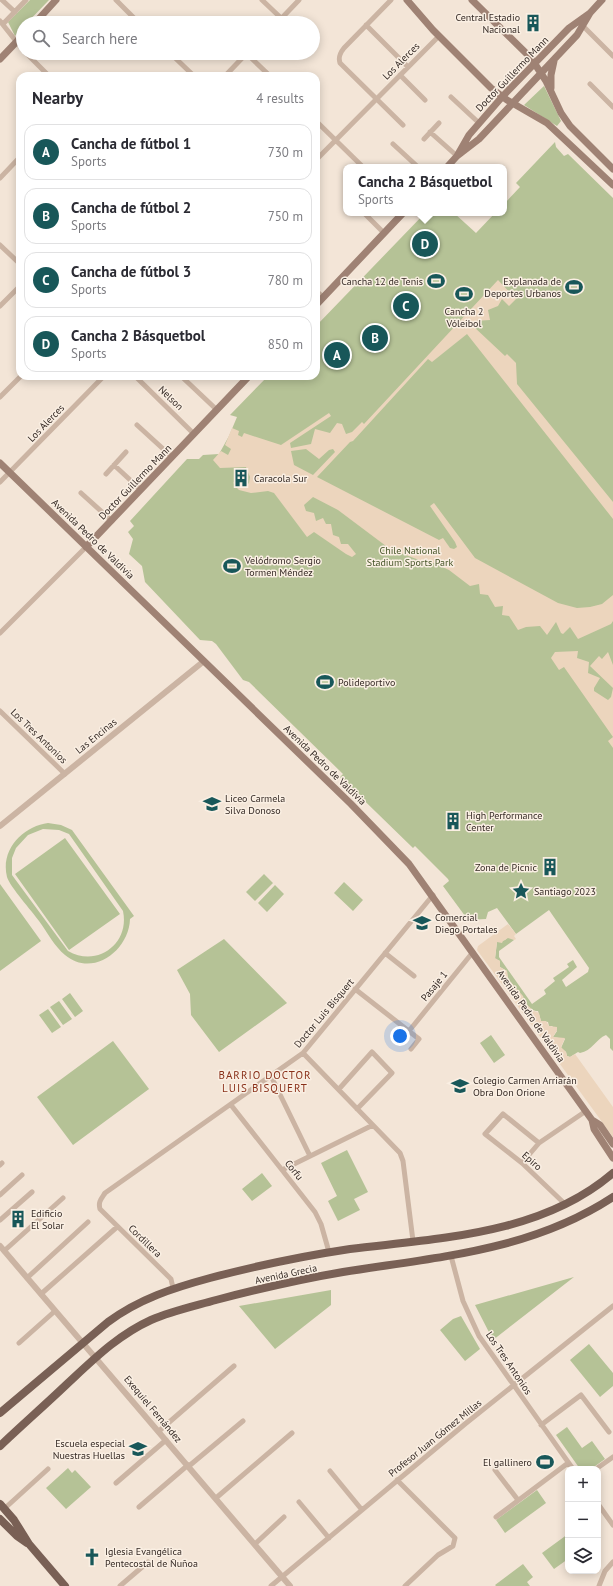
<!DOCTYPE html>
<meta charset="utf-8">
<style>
body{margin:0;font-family:"PT Sans",sans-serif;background:#f2f2f3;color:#2b2b33}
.controls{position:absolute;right:12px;bottom:12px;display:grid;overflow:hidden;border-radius:8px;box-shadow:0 2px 10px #0003}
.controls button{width:36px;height:36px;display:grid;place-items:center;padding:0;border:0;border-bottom:1px solid #e1e1e2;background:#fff;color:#2b2b33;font:20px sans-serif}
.you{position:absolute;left:400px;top:1036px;width:14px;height:14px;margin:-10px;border:3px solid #fff;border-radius:50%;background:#1a73e8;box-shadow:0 0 0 6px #1a73e833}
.badge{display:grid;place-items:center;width:26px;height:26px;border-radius:50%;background:#185759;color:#fff;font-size:13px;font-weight:700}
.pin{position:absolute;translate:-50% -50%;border:2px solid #fff;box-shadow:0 1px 4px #0006}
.popup{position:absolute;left:343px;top:164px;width:164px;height:52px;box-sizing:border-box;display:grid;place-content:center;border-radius:8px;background:#fff;filter:drop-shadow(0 1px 3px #0005);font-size:13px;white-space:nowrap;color:#7c7c81}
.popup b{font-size:15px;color:#2b2b33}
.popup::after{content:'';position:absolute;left:50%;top:100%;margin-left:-8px;border:8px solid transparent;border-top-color:#fff}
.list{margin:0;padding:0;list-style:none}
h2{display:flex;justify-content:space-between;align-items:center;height:52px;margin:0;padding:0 16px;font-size:17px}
h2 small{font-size:13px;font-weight:400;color:#7c7c81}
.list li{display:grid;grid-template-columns:26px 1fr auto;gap:12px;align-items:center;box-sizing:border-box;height:56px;margin:0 8px 8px;padding:0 8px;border:1px solid #e1e1e2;border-radius:12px}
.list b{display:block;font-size:15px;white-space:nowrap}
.list p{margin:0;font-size:13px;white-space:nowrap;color:#7c7c81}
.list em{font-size:13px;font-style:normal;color:#7c7c81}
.icon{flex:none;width:22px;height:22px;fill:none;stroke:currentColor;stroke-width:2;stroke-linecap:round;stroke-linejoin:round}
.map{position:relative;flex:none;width:613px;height:1586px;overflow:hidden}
.search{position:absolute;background:#fff;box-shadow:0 2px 10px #0003;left:16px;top:16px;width:304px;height:44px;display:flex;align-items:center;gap:10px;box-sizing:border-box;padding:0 14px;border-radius:22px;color:#7c7c81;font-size:15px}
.panel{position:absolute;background:#fff;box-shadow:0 2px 10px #0003;left:16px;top:72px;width:304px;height:308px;border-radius:12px}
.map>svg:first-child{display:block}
</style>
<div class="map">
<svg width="613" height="1586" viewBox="0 0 613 1586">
<rect width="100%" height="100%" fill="#f3e5d7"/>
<!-- green -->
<path fill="#b5c296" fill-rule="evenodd" d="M30,0H49L27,23H23V27L15,36L8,22Z
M544,86L561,121L557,126L524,105Z
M555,142L556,147L564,156L568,154L613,198V1051L610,1048V1039L606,1035C596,1039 592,1051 580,1053L578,1052L570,1057L567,1056L566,1052L561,1048L565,1039L553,1037L557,1031L552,1026H549L548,1022L541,1021L538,1011C527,1011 527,1001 521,995C515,987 507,982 507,971L500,967V961L495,959L497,942L505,940L507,938H513L514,940L499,951V957L532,1004L546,994L544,990L555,981L553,978L569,967L567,964L573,960L577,967L562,980L566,987L588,972L589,968L549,910L516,934L497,908L488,912L486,919L468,920L443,886L449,881L448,879L415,846L413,848L340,777L343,774L249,682L243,680L216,644L212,641L200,640L145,582L142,566L129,554L133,539L128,532L134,526L130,521L187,459H199L203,455L219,454L229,436L237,417L230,415L268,376H316V326L425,213H454L476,233L495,213H504V204L520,187L516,183Z
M48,823L61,825L72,830L134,916L130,919C129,951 92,978 65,955C55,947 47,932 39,921C32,911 10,887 7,877C0,849 24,826 48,823ZM43,829L59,830L69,834L123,911C130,944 97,968 68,951L12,875V858L16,848L28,835Z
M65,838L120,914L69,950L15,874Z
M264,874L273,883L255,901L246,892Z
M344,882L363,900L353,911L334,893Z
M0,884L41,941L0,971Z
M275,885L284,894L267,912L258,903Z
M224,939L287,1003L219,1052L191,1015L190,994L177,970Z
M70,993L83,1011L75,1017L62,999Z
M59,1001L72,1019L63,1025L50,1007Z
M48,1009L61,1027L52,1033L39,1015Z
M491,1035L505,1055L494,1063L480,1043Z
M113,1041L149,1089L73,1145L37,1097Z
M347,1150L368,1192L354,1199L360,1210L338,1221L328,1201L337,1196L321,1163Z
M262,1173L272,1186L252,1201L242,1189Z
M574,1277L493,1340L475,1305Z
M331,1290V1305L275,1349L239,1306Z
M461,1316L480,1349L465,1361L440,1330L453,1319Z
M589,1344L613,1373V1386L600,1397L570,1360Z
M567,1427L582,1448L592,1441L605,1459L591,1469H580L556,1435Z
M68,1468L72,1473L75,1470L91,1487L66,1509L46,1488Z
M537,1490L546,1503L505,1533L496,1520Z
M568,1534V1559L554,1569L542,1553Z
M523,1564L533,1577L527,1582L530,1586H496L495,1585Z"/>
<!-- plaza -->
<path fill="#ecd5bd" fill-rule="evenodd" d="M498,280L516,299L509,306L502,299L498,306L488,310L490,320L475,321L473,326L505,356L507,354L516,363L517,384L613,502V519L467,334L432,362L428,359L353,441L350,442L317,477L439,540L443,538L450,548L454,549L457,547L455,542L430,506L434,503L475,558L558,603L577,608L590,607L602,604L613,595V621L611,624L578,639L570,627L563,634L561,633L556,622L547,635L540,626L526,627L518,630L509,616L502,615L503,606L495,607L488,595L480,594L479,584L470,586L449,570L434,563L419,560L390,549L338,510L313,497L304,505L306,511L314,513L316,521L323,518L326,524H331L333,535L339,537L341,544H348L356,554L352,557L346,554L314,532L307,537L274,493L268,491L251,493L239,490L235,486L233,482L239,487H245L249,483L250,477L246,467L220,468L213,460L221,451L228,455L231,449L225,445L232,428L239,431L238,435L242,437L244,433L281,445L329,413L331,416L290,443L291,448L311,444L315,429L330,433L337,423L342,424L346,434L352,432L362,422L364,424ZM306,449L319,459L329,450L333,449L335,452L313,475L294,465L291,451Z
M578,651L577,658L589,662L588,673L600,678L594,688V691L608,700L611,697L613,688V748L608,741L613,737L564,667L559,670L551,658L555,652Z
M608,652L613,665V688L590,666L599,656L602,659Z
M508,924L516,934L514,936L516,939L514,940L508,938L503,941L502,943L497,942L495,958L500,961V967L507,971L508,979L523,996L526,1004L534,1011L539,1013L541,1021H546L549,1026L557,1027V1030L553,1037L565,1038L561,1047L566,1052L567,1056L570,1057L575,1054L613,1107V1137L477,950L478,946Z"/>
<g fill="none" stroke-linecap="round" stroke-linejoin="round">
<!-- minor -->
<path stroke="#cbb4a3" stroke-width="5" d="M2,0L15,12
M116,0L139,23
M262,0L281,18
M391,0L344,48C340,53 338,57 340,63L403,125
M0,21L23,50
M277,23L299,0
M3,24L26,0
M366,25L408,67
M583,26L613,56
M26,53L49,76
M170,53L194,76
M247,54L270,76
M400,75L425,100
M225,76L247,53
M590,84L613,107
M451,97L479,123
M316,121L363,167
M430,132L457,156
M424,139L439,123
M393,144L418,167
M316,160L439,36
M0,178L20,157
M364,213L384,233
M0,245L20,264
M316,291L323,297
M0,306L20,286
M135,376L194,434
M181,376L217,410
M0,397L21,376
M137,425L172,457
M114,465L141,490
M106,474L126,452
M0,482L104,376
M81,493L112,521
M0,633L86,547
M0,711L65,774
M385,953L414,976
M355,989L419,1039L411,1049
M409,1031L473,952
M303,1053L400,1153L403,1161L413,1241
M271,1076L310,1156
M339,1089L372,1052L392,1073L357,1109
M231,1105L315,1212L321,1224L329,1252
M539,1143L503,1114L485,1134L522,1163L565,1204
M522,1163L539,1143L586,1111
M0,1165L2,1163
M282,1170L373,1125
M0,1195L22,1175
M0,1220L32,1192
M4,1251L63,1198
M451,1256L463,1301L479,1336L573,1469
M27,1278L88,1222
M173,1288L171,1279L100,1209C98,1202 101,1199 105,1193L303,1053L433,895
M41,1294L117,1227
M19,1343L55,1311
M541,1425L581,1395L609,1432
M159,1431L234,1366
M189,1466L243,1421
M596,1469L613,1457
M495,1470L518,1500
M330,1471L362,1510
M397,1480L455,1538L453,1546L438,1555L405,1586
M116,1483L166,1440
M216,1498L292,1433
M299,1502L329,1538
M598,1504L613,1525
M139,1507L188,1465
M4,1509L48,1469
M496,1517L568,1463
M255,1544L284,1517
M120,1586L148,1562
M271,1586L465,1424L613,1306
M599,1586L605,1571L613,1562"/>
<!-- tertiary -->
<path stroke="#cbb4a3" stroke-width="6" d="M0,826L204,661
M0,1246L290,1586"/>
<!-- secondary -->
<path stroke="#9f8274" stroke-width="7" d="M407,0L433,30L491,88L507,100L547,123L613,185
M472,0L531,58L546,81L561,113L570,126L613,169
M35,23L56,0
M0,59L23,35
M551,88V75L554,61
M457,156L469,135L502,97L569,28L590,13L602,0
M447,167L457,156L479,139L577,35L590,13
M316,305L403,213
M0,463L351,804L409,864L592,1120L600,1125L613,1144
M86,547L249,376
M592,1120L594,1129L613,1158"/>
<!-- primary -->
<path stroke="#796055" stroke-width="8" d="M0,1413L108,1322C139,1299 173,1288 210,1278C256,1266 303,1256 350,1249C439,1238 541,1235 613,1173
M0,1446C22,1425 45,1405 67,1384C94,1359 118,1335 151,1320C172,1311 195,1306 216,1300C258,1289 301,1279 343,1272C437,1257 531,1251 613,1197
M0,1504L14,1520L29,1544L65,1586
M0,1519L17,1536L27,1543"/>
</g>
<!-- icons -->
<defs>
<g id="building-bare" transform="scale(1.38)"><path d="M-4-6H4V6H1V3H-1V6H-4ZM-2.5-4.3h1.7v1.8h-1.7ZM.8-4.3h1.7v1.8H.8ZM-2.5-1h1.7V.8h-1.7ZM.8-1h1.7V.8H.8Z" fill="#185759" stroke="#faefe3" stroke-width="2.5" paint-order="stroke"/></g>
<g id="stadium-bare" transform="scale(1.38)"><path d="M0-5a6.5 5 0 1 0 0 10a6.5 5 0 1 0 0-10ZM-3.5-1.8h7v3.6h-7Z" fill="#185759" stroke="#faefe3" stroke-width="2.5" paint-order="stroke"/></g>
<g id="school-bare" transform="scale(1.38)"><path d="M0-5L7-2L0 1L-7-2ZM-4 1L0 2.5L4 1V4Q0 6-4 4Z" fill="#185759" stroke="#faefe3" stroke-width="2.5" paint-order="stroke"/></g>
<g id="sight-bare" transform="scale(1.38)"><path d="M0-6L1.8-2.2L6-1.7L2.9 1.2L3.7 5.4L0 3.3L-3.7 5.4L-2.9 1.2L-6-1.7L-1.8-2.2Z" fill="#185759" stroke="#faefe3" stroke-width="2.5" paint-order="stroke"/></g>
<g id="church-bare" transform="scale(1.38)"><path d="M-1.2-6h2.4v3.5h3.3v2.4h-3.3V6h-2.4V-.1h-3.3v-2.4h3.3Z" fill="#185759" stroke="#faefe3" stroke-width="2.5" paint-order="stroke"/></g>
</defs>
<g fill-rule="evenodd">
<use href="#building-bare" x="533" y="23"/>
<use href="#stadium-bare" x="436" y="281"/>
<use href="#stadium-bare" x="574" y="287"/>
<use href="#stadium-bare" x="464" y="294"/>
<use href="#building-bare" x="241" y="478"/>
<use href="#stadium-bare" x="232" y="566"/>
<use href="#stadium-bare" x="325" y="682"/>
<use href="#school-bare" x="212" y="804"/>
<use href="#building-bare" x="453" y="821"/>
<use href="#building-bare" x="550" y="867"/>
<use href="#sight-bare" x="521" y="891"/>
<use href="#school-bare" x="422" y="923"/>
<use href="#school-bare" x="460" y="1086"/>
<use href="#building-bare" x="18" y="1219"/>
<use href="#school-bare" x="138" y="1449"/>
<use href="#stadium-bare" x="545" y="1462"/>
<use href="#church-bare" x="92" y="1557"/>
</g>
<g text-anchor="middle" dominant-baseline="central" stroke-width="3" stroke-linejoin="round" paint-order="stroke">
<!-- poi labels -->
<g font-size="10" fill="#352a25" stroke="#faefe3" text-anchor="start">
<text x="520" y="17" text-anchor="end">Central Estadio<tspan x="520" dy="12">Nacional</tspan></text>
<text x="423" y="281" text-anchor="end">Cancha 12 de Tenis</text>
<text x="561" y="281" text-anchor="end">Explanada de<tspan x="561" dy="12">Deportes Urbanos</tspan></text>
<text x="464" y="311" text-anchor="middle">Cancha 2<tspan x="464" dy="12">Vóleibol</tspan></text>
<text x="254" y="478">Caracola Sur</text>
<text x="245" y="560">Velódromo Sergio<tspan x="245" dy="12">Tormen Méndez</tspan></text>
<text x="338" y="682">Polideportivo</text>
<text x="225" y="798">Liceo Carmela<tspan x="225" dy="12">Silva Donoso</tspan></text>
<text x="466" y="815">High Performance<tspan x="466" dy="12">Center</tspan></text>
<text x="537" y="867" text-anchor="end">Zona de Picnic</text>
<text x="534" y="891">Santiago 2023</text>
<text x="435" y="917">Comercial<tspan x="435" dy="12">Diego Portales</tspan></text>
<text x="473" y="1080">Colegio Carmen Arriarán<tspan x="473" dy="12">Obra Don Orione</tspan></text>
<text x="31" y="1213">Edificio<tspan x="31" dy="12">El Solar</tspan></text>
<text x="125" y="1443" text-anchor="end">Escuela especial<tspan x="125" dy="12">Nuestras Huellas</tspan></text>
<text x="532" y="1462" text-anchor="end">El gallinero</text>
<text x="105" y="1551">Iglesia Evangélica<tspan x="105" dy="12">Pentecostal de Ñuñoa</tspan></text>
</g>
<!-- street labels -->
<g font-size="10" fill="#352a25" stroke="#faefe3">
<text transform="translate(401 61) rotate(-45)">Los Alerces</text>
<text transform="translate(512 74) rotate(-46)">Doctor Guillermo Mann</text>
<text transform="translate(171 398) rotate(44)">Nelson</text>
<text transform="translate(46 423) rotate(-46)">Los Alerces</text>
<text transform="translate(135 482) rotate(-46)">Doctor Guillermo Mann</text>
<text transform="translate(93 539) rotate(44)">Avenida Pedro de Valdivia</text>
<text transform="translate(39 736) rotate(44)">Los Tres Antonios</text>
<text transform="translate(96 736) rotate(-39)">Las Encinas</text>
<text transform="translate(325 765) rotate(44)">Avenida Pedro de Valdivia</text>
<text transform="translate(434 986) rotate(-51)">Pasaje 1</text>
<text transform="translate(324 1013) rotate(-50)">Doctor Luis Bisquert</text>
<text transform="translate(531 1016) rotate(55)">Avenida Pedro de Valdivia</text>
<text transform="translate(532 1161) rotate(41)">Epiro</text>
<text transform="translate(294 1170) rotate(51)">Corfu</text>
<text transform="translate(145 1241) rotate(44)">Cordillera</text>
<text transform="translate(286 1274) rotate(-12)">Avenida Grecia</text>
<text transform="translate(509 1363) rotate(56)">Los Tres Antonios</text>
<text transform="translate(153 1409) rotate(50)">Exequiel Fernández</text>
<text transform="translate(435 1438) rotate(-39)">Profesor Juan Gómez Millas</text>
</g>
<!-- park labels -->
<g font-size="10" fill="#465528" stroke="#faefe3">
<text x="410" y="550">Chile National<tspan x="410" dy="12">Stadium Sports Park</tspan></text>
</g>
<!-- neighbourhood labels -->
<g font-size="11" letter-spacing="1" fill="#893019" stroke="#faefe3">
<text x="265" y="1075">BARRIO DOCTOR<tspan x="265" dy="13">LUIS BISQUERT</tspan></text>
</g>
</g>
</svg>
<div class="controls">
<button>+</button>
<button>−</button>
<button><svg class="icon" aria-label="layers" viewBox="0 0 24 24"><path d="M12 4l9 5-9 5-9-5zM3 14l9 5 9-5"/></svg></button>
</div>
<div class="you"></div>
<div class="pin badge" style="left:337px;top:355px">A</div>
<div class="pin badge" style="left:375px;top:338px">B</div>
<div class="pin badge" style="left:406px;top:306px">C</div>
<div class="pin badge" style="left:425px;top:244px">D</div>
<div class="popup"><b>Cancha 2 Básquetbol</b>Sports</div>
<div class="search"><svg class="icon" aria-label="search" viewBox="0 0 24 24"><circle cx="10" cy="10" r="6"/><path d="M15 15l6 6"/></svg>Search here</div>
<section class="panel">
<h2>Nearby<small>4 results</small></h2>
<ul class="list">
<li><span class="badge">A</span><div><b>Cancha de fútbol 1</b><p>Sports</p></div><em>730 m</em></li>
<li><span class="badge">B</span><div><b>Cancha de fútbol 2</b><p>Sports</p></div><em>750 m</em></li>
<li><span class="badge">C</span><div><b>Cancha de fútbol 3</b><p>Sports</p></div><em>780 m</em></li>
<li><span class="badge">D</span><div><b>Cancha 2 Básquetbol</b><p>Sports</p></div><em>850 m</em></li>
</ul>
</section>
</div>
